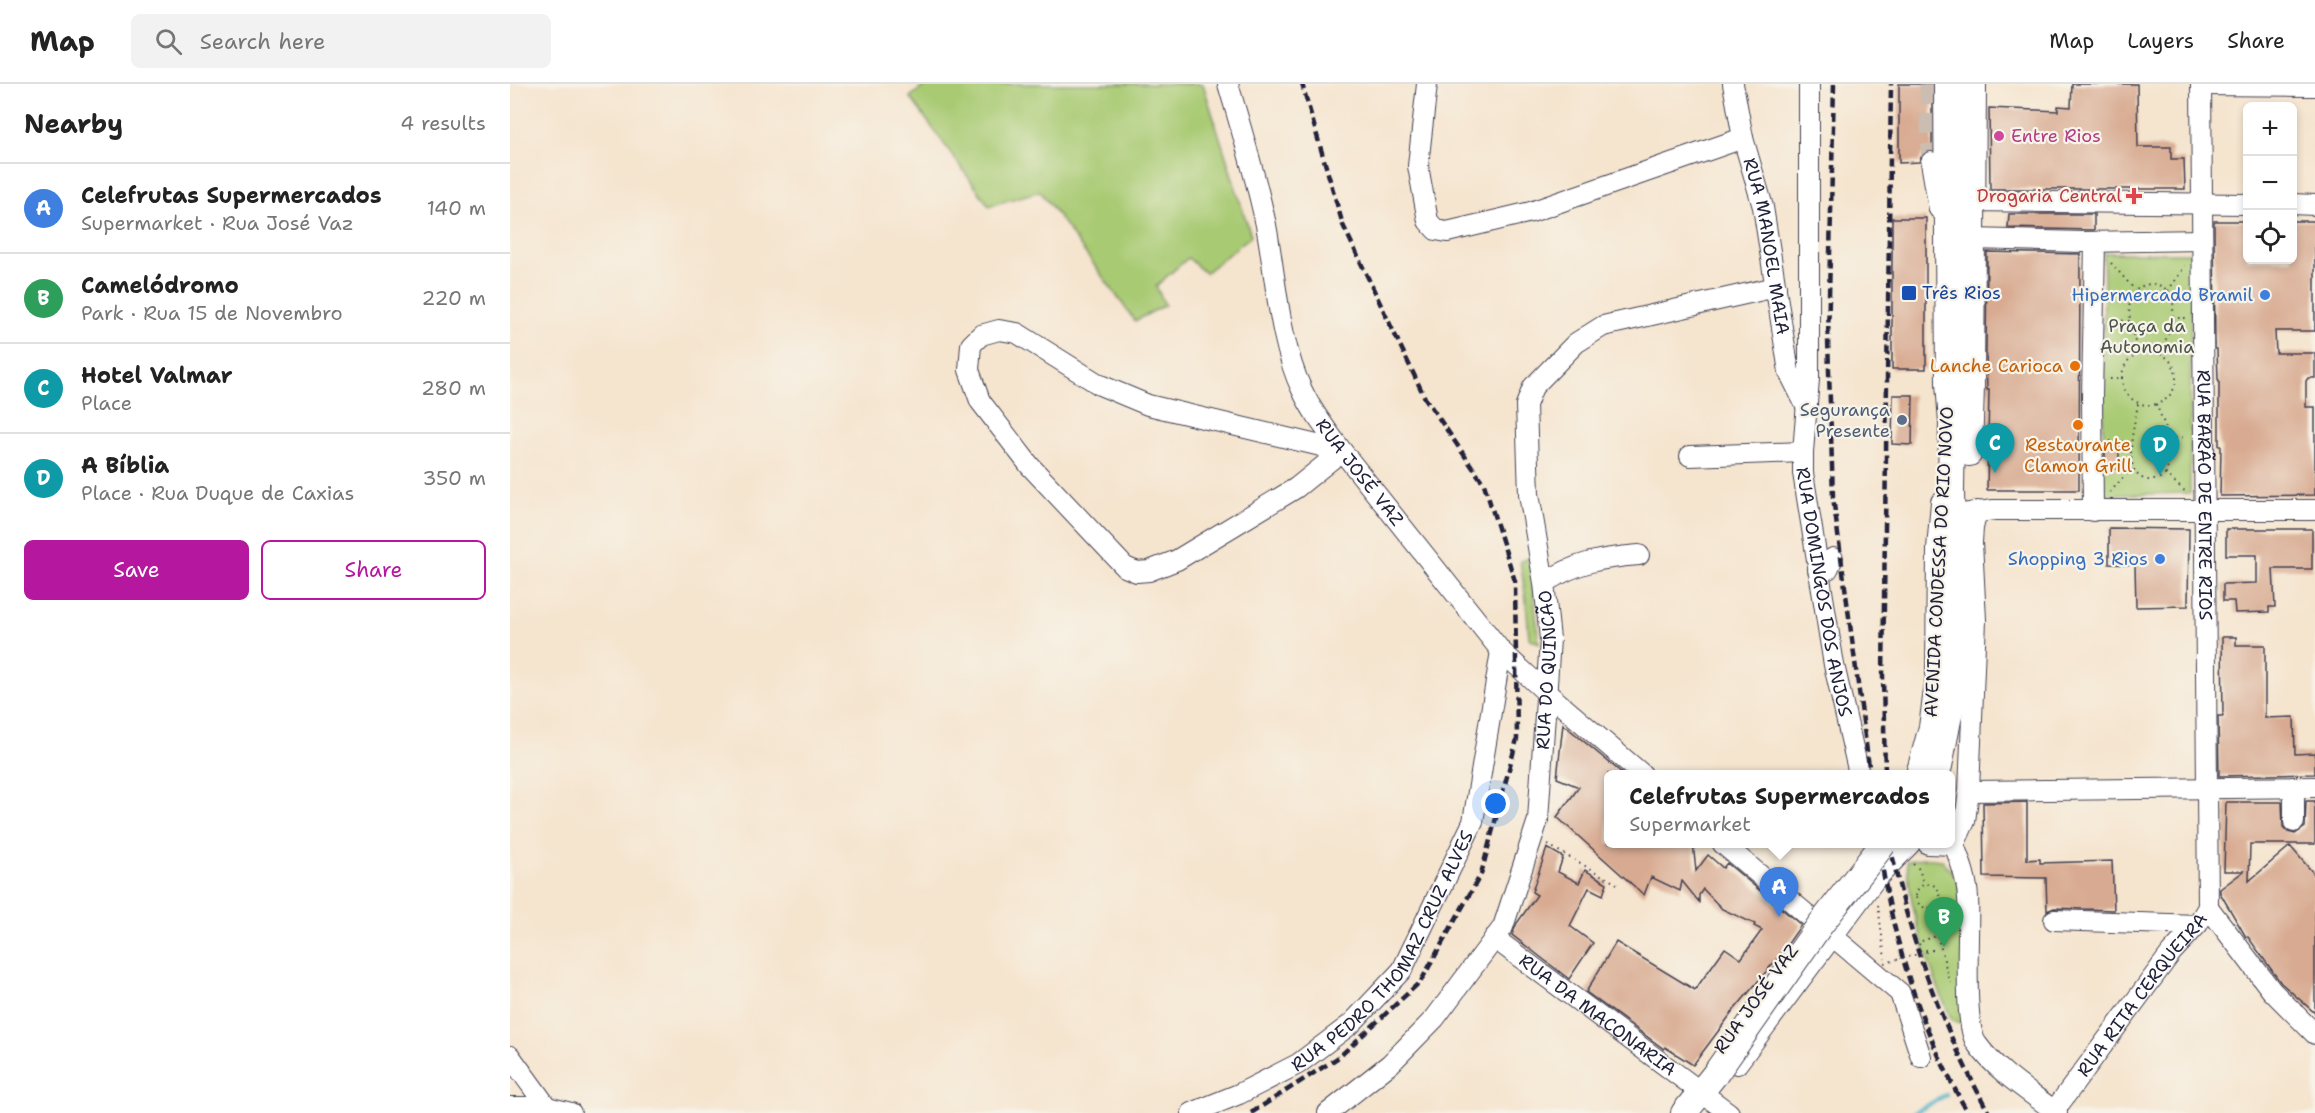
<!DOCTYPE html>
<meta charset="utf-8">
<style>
body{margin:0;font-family:"Shantell Sans",sans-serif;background:#f2f2f2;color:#222}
.controls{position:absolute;right:18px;top:18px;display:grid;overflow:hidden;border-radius:9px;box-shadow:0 3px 9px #0003}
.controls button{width:54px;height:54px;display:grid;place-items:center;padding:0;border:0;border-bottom:2px solid #e0e0e0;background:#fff;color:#222;font:30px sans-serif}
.you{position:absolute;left:986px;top:720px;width:21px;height:21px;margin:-15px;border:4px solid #fff;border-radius:50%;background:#1a73e8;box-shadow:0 0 0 9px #1a73e833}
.badge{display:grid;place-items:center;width:39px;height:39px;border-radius:50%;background:#b5179e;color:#fff;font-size:20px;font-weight:700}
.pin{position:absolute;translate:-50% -50px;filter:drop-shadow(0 2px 3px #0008)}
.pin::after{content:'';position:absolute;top:32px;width:21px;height:18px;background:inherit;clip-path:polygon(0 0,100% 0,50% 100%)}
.popup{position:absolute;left:1094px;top:686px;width:351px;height:78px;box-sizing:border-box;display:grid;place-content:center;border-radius:9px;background:#fff;filter:drop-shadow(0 2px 4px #0005);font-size:20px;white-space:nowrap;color:#767676}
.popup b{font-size:22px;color:#222}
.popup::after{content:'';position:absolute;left:50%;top:100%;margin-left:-12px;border:12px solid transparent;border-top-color:#fff}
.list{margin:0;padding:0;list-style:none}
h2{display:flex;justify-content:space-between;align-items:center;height:78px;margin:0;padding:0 24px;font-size:26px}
h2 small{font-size:20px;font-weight:400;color:#767676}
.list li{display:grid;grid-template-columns:39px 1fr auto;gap:18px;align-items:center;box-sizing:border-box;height:90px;padding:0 24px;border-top:2px solid #e0e0e0}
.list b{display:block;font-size:22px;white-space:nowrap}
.list p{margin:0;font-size:20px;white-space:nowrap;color:#767676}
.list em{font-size:20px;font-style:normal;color:#767676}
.actions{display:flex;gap:12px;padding:18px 24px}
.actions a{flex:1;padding:14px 0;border:2px solid #b5179e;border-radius:9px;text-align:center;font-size:21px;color:#b5179e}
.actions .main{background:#b5179e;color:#fff}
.icon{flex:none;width:33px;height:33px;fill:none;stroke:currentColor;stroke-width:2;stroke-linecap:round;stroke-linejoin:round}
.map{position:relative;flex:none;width:1805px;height:1029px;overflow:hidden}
header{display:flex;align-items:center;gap:36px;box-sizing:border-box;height:84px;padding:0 30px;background:#fff;border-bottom:2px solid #e0e0e0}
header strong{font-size:28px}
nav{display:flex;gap:33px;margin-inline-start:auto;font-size:21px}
.search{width:420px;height:54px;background:#f2f2f2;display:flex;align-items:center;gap:15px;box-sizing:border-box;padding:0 21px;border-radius:9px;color:#767676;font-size:22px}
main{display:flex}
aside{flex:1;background:#fff}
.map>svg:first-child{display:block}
</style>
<header>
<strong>Map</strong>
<div class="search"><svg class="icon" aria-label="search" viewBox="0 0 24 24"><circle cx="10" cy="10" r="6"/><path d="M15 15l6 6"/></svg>Search here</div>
<nav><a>Map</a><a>Layers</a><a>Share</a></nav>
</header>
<main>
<aside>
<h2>Nearby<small>4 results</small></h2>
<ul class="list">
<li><span class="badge" style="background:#3f7fe0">A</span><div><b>Celefrutas Supermercados</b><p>Supermarket · Rua José Vaz</p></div><em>140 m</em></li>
<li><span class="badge" style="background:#2e9e5b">B</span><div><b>Camelódromo</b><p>Park · Rua 15 de Novembro</p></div><em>220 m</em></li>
<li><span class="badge" style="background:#0f9aa8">C</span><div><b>Hotel Valmar</b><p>Place</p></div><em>280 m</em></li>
<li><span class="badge" style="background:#0f9aa8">D</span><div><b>A Bíblia</b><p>Place · Rua Duque de Caxias</p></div><em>350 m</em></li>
</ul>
<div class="actions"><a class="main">Save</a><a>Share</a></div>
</aside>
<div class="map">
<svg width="1805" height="1029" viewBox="0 0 1805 1029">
<rect width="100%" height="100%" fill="#f7f3e8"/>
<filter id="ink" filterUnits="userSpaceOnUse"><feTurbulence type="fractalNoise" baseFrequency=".0167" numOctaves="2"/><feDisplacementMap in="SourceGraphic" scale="12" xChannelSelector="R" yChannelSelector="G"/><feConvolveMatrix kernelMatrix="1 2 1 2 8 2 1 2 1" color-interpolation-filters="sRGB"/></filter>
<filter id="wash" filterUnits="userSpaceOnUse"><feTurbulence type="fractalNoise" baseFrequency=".008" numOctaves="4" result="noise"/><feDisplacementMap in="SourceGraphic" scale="24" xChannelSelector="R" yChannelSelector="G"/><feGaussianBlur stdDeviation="1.35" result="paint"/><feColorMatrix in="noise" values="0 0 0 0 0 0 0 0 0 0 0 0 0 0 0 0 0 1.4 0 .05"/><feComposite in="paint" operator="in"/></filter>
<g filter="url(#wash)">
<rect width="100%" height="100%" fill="#f5e4ce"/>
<!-- green -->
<path fill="#a8ca72" stroke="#657656" stroke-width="1.5" d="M417,0H693L741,152L695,189L678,174L646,202L655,221L625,237L530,107L479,122L400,13Z
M1594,169H1681L1680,409L1593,411Z
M1020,474L1029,559L1019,554L1016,516L1010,477Z
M1412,774L1432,776L1447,794L1454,824L1453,939L1442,937C1420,886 1400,833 1397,777Z"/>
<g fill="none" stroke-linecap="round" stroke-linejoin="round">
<!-- stream -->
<path stroke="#48b1c7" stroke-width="4.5" d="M1404,1029L1436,1011"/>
</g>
<g id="blocks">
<!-- building -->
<path fill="#d8aa91" d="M1389,0H1422V66L1413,69L1409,78L1389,79Z
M1562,0H1627L1628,63H1661V75H1674L1675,105H1480L1479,24L1548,27V22L1561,23Z
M1499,130H1584V146L1498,144Z
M1382,134H1416V285H1382Z
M1704,137H1737V176H1782V137H1805V247H1765L1766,269H1805V294H1798L1796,297V323H1805V411L1710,412L1711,362H1709V296H1708L1707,265H1705Z
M1477,168L1570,170L1569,406H1477L1479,306H1477L1476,269Z
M1383,311H1403L1402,361L1382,360Z
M1595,360H1609V385H1595Z
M1599,444L1679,445L1678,522L1626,523L1625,481L1599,480Z
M1716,445H1802V485H1763L1765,523H1759V528L1725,529L1724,517H1713V500L1747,499V471H1716Z
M1712,553H1726V561H1755V634L1784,633L1785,670L1805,669V690L1709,692L1708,632H1713Z
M1053,640L1113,690H1098V759H1183L1186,787L1198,771L1213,784L1217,779L1291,841L1270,871L1224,926L1183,981L1155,963L1154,965L1076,908L1106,858L1185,906L1215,864L1231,875L1252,846L1244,842L1245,840L1212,825L1193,805L1189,811V818L1172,797L1170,807L1141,793L1134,811L1047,733L1069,703L1047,694Z
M1796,717H1805V760H1740L1739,797L1780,762L1805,791V929L1771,899L1738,853H1736L1710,809V805L1734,787H1714L1716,718H1772L1773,743L1778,748L1785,750L1795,743Z
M1517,718V776L1530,775V779L1602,777L1604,826L1544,824L1537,827L1536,794L1474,793L1473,719Z
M1037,764L1053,773L1048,788L1069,799L1075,786L1097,799L1093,811L1079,804L1060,842L1083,859L1059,895L1002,851L1007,839L1027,811L1022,808Z"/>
</g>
</g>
<g filter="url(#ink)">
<use href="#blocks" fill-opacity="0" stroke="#423f51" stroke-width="1.5"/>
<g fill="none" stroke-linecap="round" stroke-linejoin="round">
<!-- minor-tunnel -->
<path stroke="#cbbdb1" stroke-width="20" stroke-dasharray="20 10" stroke-linecap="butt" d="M1420,0L1421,78"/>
<!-- minor casing -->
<g stroke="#423f51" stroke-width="22">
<g id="minor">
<path id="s1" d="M718,0C732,47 746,93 756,141C766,194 769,258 792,306C802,328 818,348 832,367L991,567L1037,609L1132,690"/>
<path d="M917,0L908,82L918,137L926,146L937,148L1021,128L1233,54"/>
<path id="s2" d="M1223,0L1233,54L1253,123L1279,288L1296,322"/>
<path id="s3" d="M1299,0V295L1293,368V389L1324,581L1349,690"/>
<path id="s4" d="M1691,0L1698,823"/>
<path d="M1691,1L1805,2"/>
<path d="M1421,78L1429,125"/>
<path d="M1450,117L1738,120"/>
<path d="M1782,120L1805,121"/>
<path d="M1452,164L1462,155L1573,158L1692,156"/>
<path d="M489,246L507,249L590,301L638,321L832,367L786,404L667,476L639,487L627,488L615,483L520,382L470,317L459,286L461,261L471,251Z"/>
<path d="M1180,372L1293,368"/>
<path d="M1583,427L1582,313L1585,158"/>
<path d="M1452,430L1484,426H1805"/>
<path d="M1308,486L1318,485L1323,474"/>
<path d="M1034,499C1067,478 1091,474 1129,471"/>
<path d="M1406,690L1419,643L1426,592L1427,465L1431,418"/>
<path d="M1784,703V738"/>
<path d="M1459,707L1805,703"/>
<path d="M1213,760L1390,909L1411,973"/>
<path d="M1418,760L1444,761"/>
<path d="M1444,761L1455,737L1459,707L1466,536L1462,458L1463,444L1467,427"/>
<path d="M1444,761C1451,779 1457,795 1458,814C1460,844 1452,940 1467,960C1487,988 1520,1008 1547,1029"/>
<path d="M1698,823L1762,907L1805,950"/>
<path d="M1544,836L1687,841"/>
<path id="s5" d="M984,854L1219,1029"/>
<path d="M0,972L37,1023"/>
<path d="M1227,980L1364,797L1400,760"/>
<path d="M0,1023H37L61,1029"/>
<path id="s6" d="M1544,1027L1661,869L1687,841L1698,823"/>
<path id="s7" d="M682,1029L729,1010L788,980L841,940L892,886L963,738L991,567"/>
<path id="s8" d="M818,1029L880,980L925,934L993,843L1028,736L1040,555L1034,499L1019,410L1016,321L1023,303L1066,259L1093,242L1266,203"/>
</g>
</g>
<!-- major casing -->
<g stroke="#423f51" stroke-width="28">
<path id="major" d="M1459,369L1461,302L1463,0
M1424,690L1429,682L1445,600L1441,407L1442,338L1439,299L1437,0
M1174,1029L1206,989"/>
</g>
<!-- path -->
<path stroke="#423f51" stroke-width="2" stroke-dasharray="1.5 4.5" stroke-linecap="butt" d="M1601,179L1625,206
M1658,207L1675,182
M1662,234H1677
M1600,236L1621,237
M1612 294a27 27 0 1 1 54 0a27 27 0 1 1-54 0Z
M1628,269C1624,253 1617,234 1620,218C1625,194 1658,194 1663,218C1665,233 1656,253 1652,268
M1600,295H1612
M1628,320C1625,338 1611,387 1634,395C1643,398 1650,395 1656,390
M1646,320L1660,354L1678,353
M1660,354L1661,368L1656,390L1677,409
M1600,357L1621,358
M1600,408L1622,384
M1038,761L1107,800
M1403,780L1409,785L1414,800
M1406 812a12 12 0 1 1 24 0a12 12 0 1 1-24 0Z
M1368,821L1375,875
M1425,821L1443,824
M1420,823L1440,899
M1423,866H1410L1409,858L1426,852"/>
<!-- minor -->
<use href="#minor" stroke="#fff" stroke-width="20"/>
<!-- major -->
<use href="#major" stroke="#fff" stroke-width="26"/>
<!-- rail -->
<path stroke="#22223b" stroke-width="4.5" stroke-dasharray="9 4.5" stroke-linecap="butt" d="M1324,0L1318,255L1323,413L1360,690
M1375,690L1373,592L1381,0
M1369,760C1381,853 1411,947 1458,1029
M1380,760C1399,856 1432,943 1479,1029
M741,1029L829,973L911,897L971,790L1007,655L1005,497L974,400L915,314L833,141L792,0"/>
<!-- major-bridge casing -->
<g stroke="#423f51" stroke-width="28" stroke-linecap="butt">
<path id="major-bridge" d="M1206,989L1310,841L1373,760"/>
</g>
<!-- path-bridge -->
<path stroke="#423f51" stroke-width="2" stroke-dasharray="1.5 4.5" stroke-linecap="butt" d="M1375,879L1423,866"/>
<!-- major-bridge -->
<use href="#major-bridge" stroke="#fff" stroke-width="26"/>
</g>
</g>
<!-- markers -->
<circle fill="#d1479c" stroke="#f7f3e8" stroke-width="2" cx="1489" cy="52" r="6"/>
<path fill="#e0444e" stroke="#f7f3e8" stroke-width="2" d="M1621 103h6v6h6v6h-6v6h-6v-6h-6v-6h6z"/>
<rect fill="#1a4fb4" stroke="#f7f3e8" stroke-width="2" x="1391" y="201" width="16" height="16" rx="3"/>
<g fill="#3f7fe0" stroke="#f7f3e8" stroke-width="2">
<circle cx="1755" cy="211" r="6"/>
<circle cx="1650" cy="475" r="6"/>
</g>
<g fill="#e8710a" stroke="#f7f3e8" stroke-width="2">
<circle cx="1565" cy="282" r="6"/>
<circle cx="1568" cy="341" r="6"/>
</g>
<circle fill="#5c6f8a" stroke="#f7f3e8" stroke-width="2" cx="1392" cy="336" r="6"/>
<g text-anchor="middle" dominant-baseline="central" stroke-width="4.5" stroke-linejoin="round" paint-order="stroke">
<!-- hotel labels -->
<g font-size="18" fill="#b23c85" stroke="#f7f3e8" text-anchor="start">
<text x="1501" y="52">Entre Rios</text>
</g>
<!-- health labels -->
<g font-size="18" fill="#be3a42" stroke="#f7f3e8" text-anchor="end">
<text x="1612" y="112">Drogaria Central</text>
</g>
<!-- street labels -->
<g font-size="18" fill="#22223b" stroke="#f7f3e8">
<text stroke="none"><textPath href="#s2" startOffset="166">RUA MANOEL MAIA</textPath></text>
<text stroke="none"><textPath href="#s1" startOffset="416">RUA JOSÉ VAZ</textPath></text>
<text stroke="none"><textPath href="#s4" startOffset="411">RUA BARÃO DE ENTRE RIOS</textPath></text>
<text transform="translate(1429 478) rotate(-87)">AVENIDA CONDESSA DO RIO NOVO</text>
<text stroke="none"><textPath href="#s3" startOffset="510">RUA DOMINGOS DOS ANJOS</textPath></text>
<text stroke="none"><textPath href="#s8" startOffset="520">RUA DO QUINCÃO</textPath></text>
<text stroke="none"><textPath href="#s7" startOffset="261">RUA PEDRO THOMAZ CRUZ ALVES</textPath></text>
<text stroke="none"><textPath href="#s6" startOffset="146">RUA RITA CERQUEIRA</textPath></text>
<text transform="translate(1246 915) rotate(-54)">RUA JOSÉ VAZ</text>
<text stroke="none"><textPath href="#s5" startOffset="129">RUA DA MACONARIA</textPath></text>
</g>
<!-- transit labels -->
<g font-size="18" fill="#164399" stroke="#f7f3e8" text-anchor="start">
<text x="1412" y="209">Três Rios</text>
</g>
<!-- shop labels -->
<g font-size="18" fill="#366cbe" stroke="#f7f3e8" text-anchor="end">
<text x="1743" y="211">Hipermercado Bramil</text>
<text x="1638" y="475">Shopping 3 Rios</text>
</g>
<!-- park labels -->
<g font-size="18" fill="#4a544c" stroke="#f7f3e8">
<text x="1637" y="242">Praça da<tspan x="1637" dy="21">Autonomia</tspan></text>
</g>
<!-- food labels -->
<g font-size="18" fill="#c56008" stroke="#f7f3e8" text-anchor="end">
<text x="1553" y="282">Lanche Carioca</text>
<text x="1568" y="361" text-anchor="middle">Restaurante<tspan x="1568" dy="21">Clamon Grill</tspan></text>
</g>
<!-- service labels -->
<g font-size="18" fill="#4e5e75" stroke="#f7f3e8" text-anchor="end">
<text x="1380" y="326">Segurança<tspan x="1380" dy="21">Presente</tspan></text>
</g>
</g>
</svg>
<div class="controls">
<button>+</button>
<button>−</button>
<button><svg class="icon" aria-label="locate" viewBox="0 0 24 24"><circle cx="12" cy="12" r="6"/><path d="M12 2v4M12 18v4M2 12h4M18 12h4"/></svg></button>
</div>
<div class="you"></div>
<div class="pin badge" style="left:1269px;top:833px;background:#3f7fe0">A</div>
<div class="popup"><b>Celefrutas Supermercados</b>Supermarket</div>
<div class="pin badge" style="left:1434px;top:863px;background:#2e9e5b">B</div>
<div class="pin badge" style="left:1485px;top:389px;background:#0f9aa8">C</div>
<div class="pin badge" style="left:1650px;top:391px;background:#0f9aa8">D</div>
</div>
</main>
